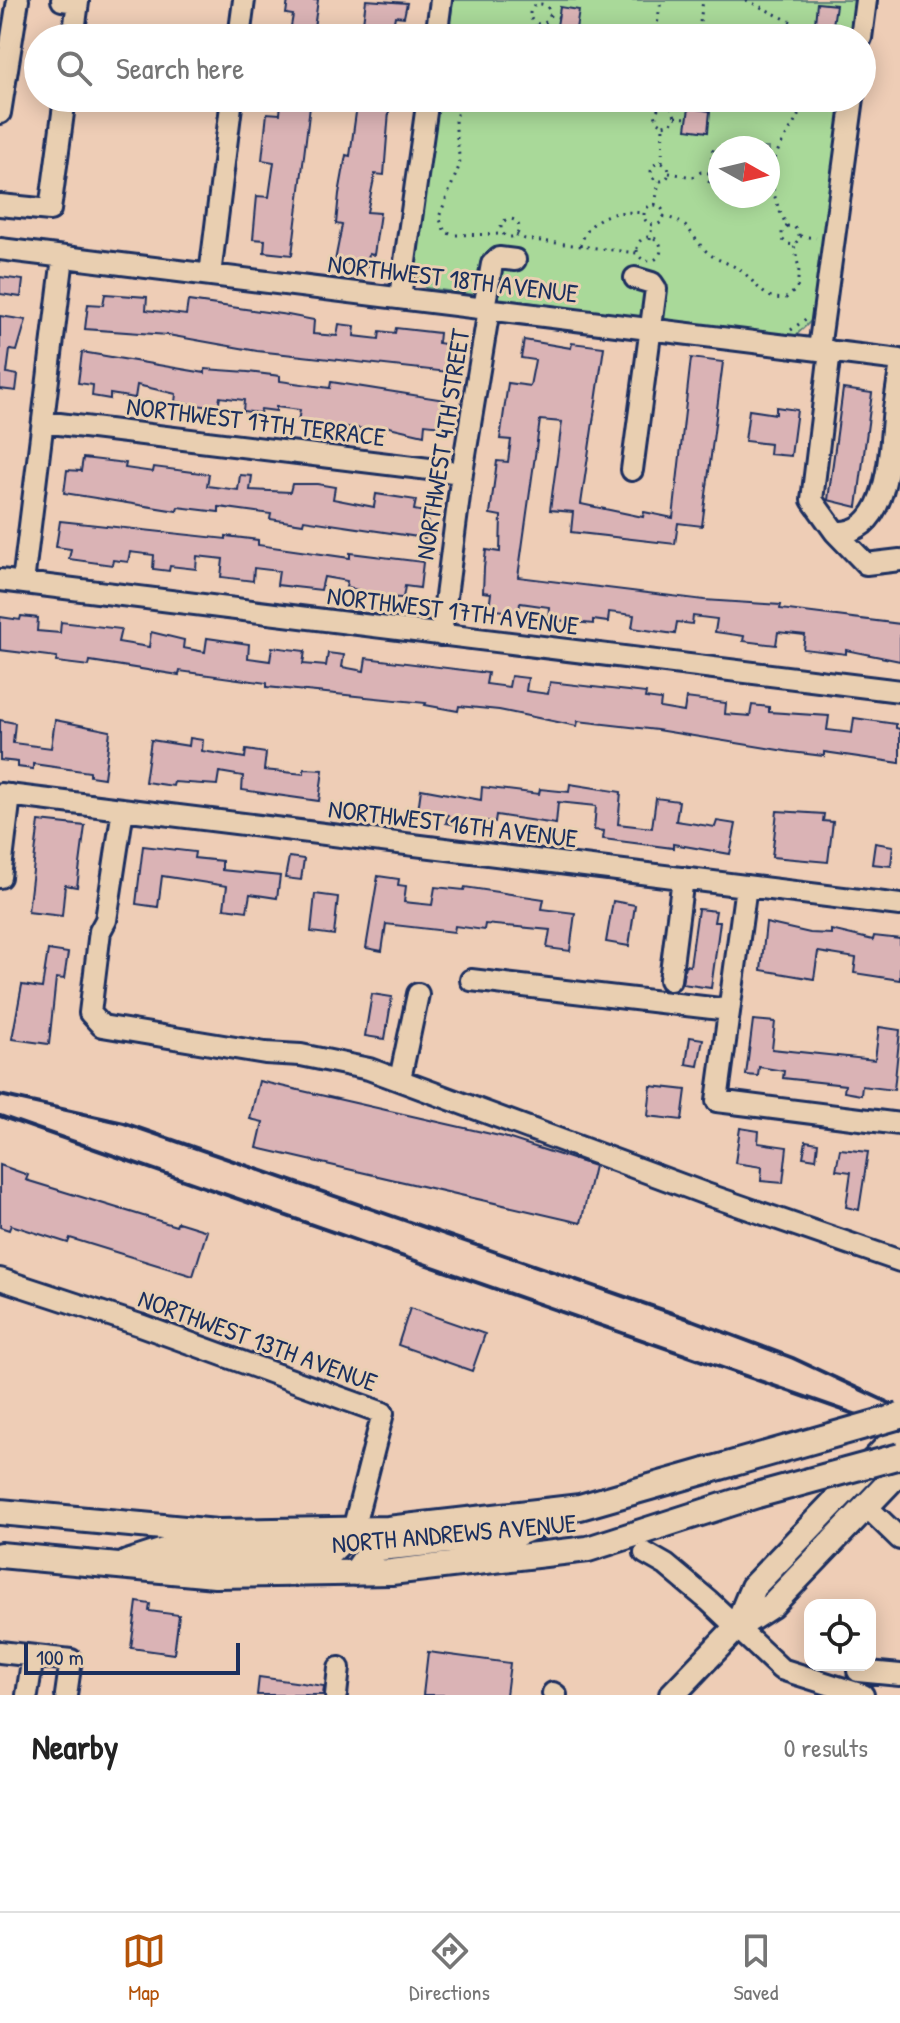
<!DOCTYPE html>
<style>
body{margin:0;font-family:"Patrick Hand",sans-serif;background:#f2f2f2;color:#222}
.controls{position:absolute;right:24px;bottom:24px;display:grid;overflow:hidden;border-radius:16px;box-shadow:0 4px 20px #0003}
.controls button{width:72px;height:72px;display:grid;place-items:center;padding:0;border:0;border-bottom:2px solid #e0e0e0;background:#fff;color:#222;font:40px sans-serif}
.compass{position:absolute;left:708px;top:136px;width:72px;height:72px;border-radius:50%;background:#fff;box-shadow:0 4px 20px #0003;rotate:98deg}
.scale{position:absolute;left:24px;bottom:20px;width:216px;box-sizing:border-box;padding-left:8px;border:4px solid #1b2f5e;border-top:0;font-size:22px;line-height:28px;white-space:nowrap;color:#1b2f5e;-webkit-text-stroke:6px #e9cfb1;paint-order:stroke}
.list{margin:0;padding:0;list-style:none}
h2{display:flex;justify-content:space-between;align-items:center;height:104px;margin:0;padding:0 32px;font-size:34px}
h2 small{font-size:26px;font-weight:400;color:#767676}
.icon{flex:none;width:44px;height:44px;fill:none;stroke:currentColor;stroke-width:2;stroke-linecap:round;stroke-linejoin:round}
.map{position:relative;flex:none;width:900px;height:1695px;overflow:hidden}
.search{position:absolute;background:#fff;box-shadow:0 4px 20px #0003;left:24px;right:24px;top:24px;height:88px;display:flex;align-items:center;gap:20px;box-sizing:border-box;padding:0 28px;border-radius:44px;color:#767676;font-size:30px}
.sheet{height:216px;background:#fff}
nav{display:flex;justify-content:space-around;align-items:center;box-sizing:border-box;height:112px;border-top:2px solid #e0e0e0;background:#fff;font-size:22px;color:#767676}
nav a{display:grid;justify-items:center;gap:4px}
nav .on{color:#b45309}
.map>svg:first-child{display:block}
</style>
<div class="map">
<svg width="900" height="1695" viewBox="0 0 900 1695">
<rect width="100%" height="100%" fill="#eecdb6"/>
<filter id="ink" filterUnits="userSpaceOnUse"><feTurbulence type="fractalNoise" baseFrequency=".0125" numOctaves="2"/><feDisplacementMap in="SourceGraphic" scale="16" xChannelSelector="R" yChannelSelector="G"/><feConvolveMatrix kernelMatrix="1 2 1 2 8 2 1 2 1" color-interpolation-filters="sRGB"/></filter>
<g filter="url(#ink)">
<!-- green -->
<path fill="#a9d999" stroke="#62847c" stroke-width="2" fill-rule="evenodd" d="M453,0H857L851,38H448Z
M439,98H843L813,319L792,339L426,288L415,273ZM720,148H768V196H720Z"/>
<!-- building -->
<path fill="#dab3b5" stroke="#1b2f5e" stroke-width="2" d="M288,0H318L314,28L336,32L335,38H289L293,15L286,14Z
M366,0L407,3L404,17L395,16L391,38H361Z
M817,3L836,5L833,25L815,23Z
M560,7L579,10L576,29L557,26Z
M358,98H390L384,175L375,174L367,212L380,213L374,255L369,254L367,267L335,261L342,225L336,224L339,194L346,155L350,156Z
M281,103L310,106L292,255L264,252L265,240L253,239L257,196L269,197L274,162L262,160L267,113L280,114Z
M689,108L710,111L708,132L686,129Z
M0,277L23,280L21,297L0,294Z
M105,294L147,297L146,310L186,315L188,301L288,315L314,320L313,334L337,336L339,324L355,326L354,336L379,339L380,331L395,333L396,328L439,333L438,343L452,345L448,372L257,351L168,335L85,329L88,304L103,305Z
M0,316L26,320L17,351L10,350L7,373L18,375L16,391L0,389Z
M524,340L571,348L572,343L604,347L581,504L643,517L644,512L673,518L691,358L723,362L702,526L678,523L675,544L571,532L573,512L550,510L562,422L540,420L518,577L704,600L781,605L780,609L900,624V661L846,650V654L803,649L805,635L778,632L776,645L743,641L744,636L715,632L717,619L693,616L692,624L677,622L675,634L632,628L634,615L609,612L608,622L593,620V624L548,619L549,607L520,603L519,613L489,609L491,593L483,592L484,568L486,550L500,552L501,516L490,514L497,461L508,462L511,440L500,439L508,383L530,386L535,360L521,358Z
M82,352L205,373V369L248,372L280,376V381L330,388L331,382L445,400L442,426L425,424L424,435L385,426V431L315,424L298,422L300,410L276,407V411L261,409L260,413L243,411L244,400L220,397L218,408L175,402L176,394L137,385L135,398L110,394V399L92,396L93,385L78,383Z
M843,389L872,393L857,507L828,500Z
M776,407L797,410L791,456L769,454L770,444L745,441L749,410L776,414Z
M83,458L126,463L125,468L153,472L154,467L209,474L207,486L238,490L240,475L252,476L250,490L290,492L292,484H317L335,487L333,499L374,507L376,494L416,500L414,510L430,513L425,538L304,520L303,524L270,519L271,514L219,507V512L178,507L177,511L64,493L67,470L81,471Z
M60,521L226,539V536L258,540V545L350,558V553L423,562L420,588L405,586L403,598L378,597L360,595V590L346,588L347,581L324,577L321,590L277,585L279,571L254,568L253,581L221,577L223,559L197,556L196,569L170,566L169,571L153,569L154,555L130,552L128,562L113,560L112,565L69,559L71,549L56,547Z
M21,616L38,618L37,631L60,633L61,622L121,629L118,642L149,647L151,632L184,640L183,648L205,652L207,638L249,644L248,658L270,661L272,647L305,651L303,664L326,666L328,653L344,655L342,667L364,671L366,658L488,673L486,684L509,687L511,676L528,678L526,691L548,694L550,682L646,693L645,698L661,700L660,708L684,712L686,698L726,703L725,714L750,716L752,705L769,707V712L829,716L827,730L852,733L854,718L896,724V728L900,729V763L824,752V756L791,752L657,730L578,721L577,726L499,710L459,706L458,711L425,705L426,703L267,687V683L180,671L179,675L90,661L89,666L56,662L57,657L0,650V617L20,620Z
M0,720L15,723L13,743L51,748L55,720L110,731L104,778L90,776V772L33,764V769L18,767V762L0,760Z
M190,738L203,740L202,751L245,758L246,750L266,753L264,770L304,774V769L323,770L319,801L242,790L243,776L219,772L217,785L174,782L173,786L145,782L151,740L189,746Z
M570,784L621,792L618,824L652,828L656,798L679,801L676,821L715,827L717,821L736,824L730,854L673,844V848L603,839L604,831L594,830L596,806L558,802L556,824L496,815L495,822L464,819L463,826L446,823L448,815L418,811L421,789L481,800L482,787L539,794L540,789L569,792Z
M777,811L824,814L823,821L833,822L828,862L772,857Z
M39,821L85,826L77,887L65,885L62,916L28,912Z
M875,843L893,846L891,866L872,864Z
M143,846L195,852L194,858L222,861V870L280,876L277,898L250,894L247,911L224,908L227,886L162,876L158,907L136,904Z
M289,857L304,859L301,880L285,878Z
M378,876L399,879L398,885L406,886L404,902L432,905L435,887L464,890L465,887L544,899L542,909L575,913L570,951L547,948L550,930L485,924L484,930L455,926L454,932L386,924L382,951L366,948Z
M315,894L338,897L334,935L311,932Z
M613,901L635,905L629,946L606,942Z
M698,909L716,911L714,922H720L711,988L682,984L685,965L690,966Z
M766,923L810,933L831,934V930L873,940L874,936L900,939V980L854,973L856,958L818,952L814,979L761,970Z
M48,950L68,953L64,979L56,978L49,1044L12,1039L22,985L42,988Z
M372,994L392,997L385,1039L365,1036Z
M753,1020L775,1022L772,1049L875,1060L879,1027L900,1030L894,1090L862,1086L861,1095L844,1092L845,1085L783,1078L784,1071L759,1067L758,1076L746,1075Z
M690,1037L703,1039L698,1066L686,1064Z
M259,1081L504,1137L594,1166L581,1223L257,1148L263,1122L250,1119Z
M651,1086L686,1090L682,1120L648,1116Z
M740,1128L759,1131L758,1143L787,1147L783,1183L761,1181L762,1167L735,1163Z
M806,1141L818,1143L816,1159L803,1157Z
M840,1149L868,1152L859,1210L846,1207L851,1172L836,1170Z
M0,1165L28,1175L26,1180L176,1226L178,1222L207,1231L193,1276L70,1238L68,1243L11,1225L9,1230L0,1227Z
M410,1308L485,1334L472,1371L398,1345Z
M137,1602L150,1604L149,1611L179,1615L174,1654L131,1648Z
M428,1652L510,1663L506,1695H423Z
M259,1677L324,1686L323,1695H257Z"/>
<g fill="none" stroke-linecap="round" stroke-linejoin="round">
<!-- minor casing -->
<g stroke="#1b2f5e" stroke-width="26">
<path id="minor" d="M62,0L78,2L73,38
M239,38L244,0
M436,38L441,0
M861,38L866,0
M0,113L18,0
M0,205L50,210L65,98
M0,249L900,360
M210,275L232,98
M400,297L428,98
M484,308L492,264L499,258L515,260
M819,349L853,98
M830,351L812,500L835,532C891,536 889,448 894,409L900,410
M894,409L900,369
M43,422L462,473
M632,470L656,289L652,283L635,278
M835,532L866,564L900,560
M0,580L900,691
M23,583L63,257
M441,635L462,473L489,309
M0,794L900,905
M123,809L106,920L100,931L90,1013L102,1026L265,1053L301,1055L369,1069L706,1194L900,1261
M0,877L10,795
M746,886L717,1101L900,1124
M471,980L729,1010
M670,980L683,878
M400,1079L418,994
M0,1279L140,1325L383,1413L353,1530
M866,1506L900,1539
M645,1553L666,1565L709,1601L781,1669L863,1695
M0,1652L71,1660L66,1695
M858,1671L900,1675
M553,1693L556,1695
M27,1695L33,1656
M336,1695L339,1668"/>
</g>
<!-- major casing -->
<g stroke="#1b2f5e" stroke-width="30">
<path id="major" d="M0,1512L217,1532L388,1529L580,1507L706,1471
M0,1555L215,1575L391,1572L588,1549L757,1495
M127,1563L164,1551L330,1552L353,1530
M355,1573L368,1554L380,1548L516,1534L552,1519
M736,1628L753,1587L900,1433
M672,1695L736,1628L772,1605L900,1471"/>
</g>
<!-- path -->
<path stroke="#1b2f5e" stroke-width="3" stroke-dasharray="2 6" stroke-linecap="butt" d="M746,0L804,28H814L819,38
M530 14a10 10 0 1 1 20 0a10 10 0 1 1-20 0Z
M549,15L558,17
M818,32L824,24
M523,38L538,24
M655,38L661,0
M698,38L703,0
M800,38L804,28
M462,98L455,121L460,164L439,217L445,232L453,235L503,234
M675,117L687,118
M662,162L663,125L657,121L655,114L659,107L666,105L673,109L675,117L671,123L663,125
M651 172a9 9 0 1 1 18 0a9 9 0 1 1-18 0Z
M669,173L693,177L701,172L710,173
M709,183L713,148
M655,205L659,181
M644 215a10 10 0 1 1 20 0a10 10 0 1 1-20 0Z
M663,216C693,224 687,232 706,251C716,261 729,262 740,270C757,281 762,302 786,298L797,289L799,269L794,245
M501 228a9 9 0 1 1 18 0a9 9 0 1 1-18 0Z
M787,226L782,232V239L787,244L794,245L799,239V232L794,227L787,226C771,196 765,168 785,138C794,124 801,114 803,98
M516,235L525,239L637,253
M800,236L816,238
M637 249a12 12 0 1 1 24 0a12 12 0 1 1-24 0Z
M650,240L652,225
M580,246C591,214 614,210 644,213
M421,272L432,284
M791,330L807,318"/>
<!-- minor -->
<use href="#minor" stroke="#e9cfb1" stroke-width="20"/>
<!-- major -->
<use href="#major" stroke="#e9cfb1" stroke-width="24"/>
<!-- rail -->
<path stroke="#1b2f5e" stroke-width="4" d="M0,1095L124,1123L692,1320L793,1358L900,1408
M0,1116L900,1430"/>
<!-- major-bridge casing -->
<g stroke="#1b2f5e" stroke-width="30" stroke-linecap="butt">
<path id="major-bridge" d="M706,1471L900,1416
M757,1495L900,1456"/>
</g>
<!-- major-bridge -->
<use href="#major-bridge" stroke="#e9cfb1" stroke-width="24"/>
</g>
</g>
<g text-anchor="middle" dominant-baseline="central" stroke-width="6" stroke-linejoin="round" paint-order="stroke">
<!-- street labels -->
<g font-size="26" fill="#1b2f5e" stroke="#e9cfb1">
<text transform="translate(453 278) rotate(7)">NORTHWEST 18TH AVENUE</text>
<text transform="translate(256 421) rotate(7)">NORTHWEST 17TH TERRACE</text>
<text transform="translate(442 444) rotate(-81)">NORTHWEST 4TH STREET</text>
<text transform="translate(453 610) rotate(7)">NORTHWEST 17TH AVENUE</text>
<text transform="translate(453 823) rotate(7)">NORTHWEST 16TH AVENUE</text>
<text transform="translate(258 1340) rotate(20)">NORTHWEST 13TH AVENUE</text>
<text transform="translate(454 1533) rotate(-5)">NORTH ANDREWS AVENUE</text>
</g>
</g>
</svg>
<div class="controls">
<button><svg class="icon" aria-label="locate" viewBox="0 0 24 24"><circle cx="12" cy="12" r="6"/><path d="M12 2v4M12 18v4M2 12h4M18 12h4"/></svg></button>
</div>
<svg class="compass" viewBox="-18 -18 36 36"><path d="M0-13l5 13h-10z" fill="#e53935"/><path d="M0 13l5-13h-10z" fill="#767676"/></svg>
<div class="scale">100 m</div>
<div class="search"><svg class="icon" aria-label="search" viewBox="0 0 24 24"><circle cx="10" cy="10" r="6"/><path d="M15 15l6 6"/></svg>Search here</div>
</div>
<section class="sheet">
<h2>Nearby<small>0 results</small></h2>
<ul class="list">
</ul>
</section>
<nav>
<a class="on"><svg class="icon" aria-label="map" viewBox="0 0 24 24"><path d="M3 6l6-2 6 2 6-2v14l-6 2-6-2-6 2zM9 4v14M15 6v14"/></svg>Map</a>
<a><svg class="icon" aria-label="directions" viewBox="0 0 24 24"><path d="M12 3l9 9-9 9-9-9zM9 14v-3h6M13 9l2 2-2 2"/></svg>Directions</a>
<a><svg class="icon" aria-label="saved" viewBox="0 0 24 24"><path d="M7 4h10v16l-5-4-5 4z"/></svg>Saved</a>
</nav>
